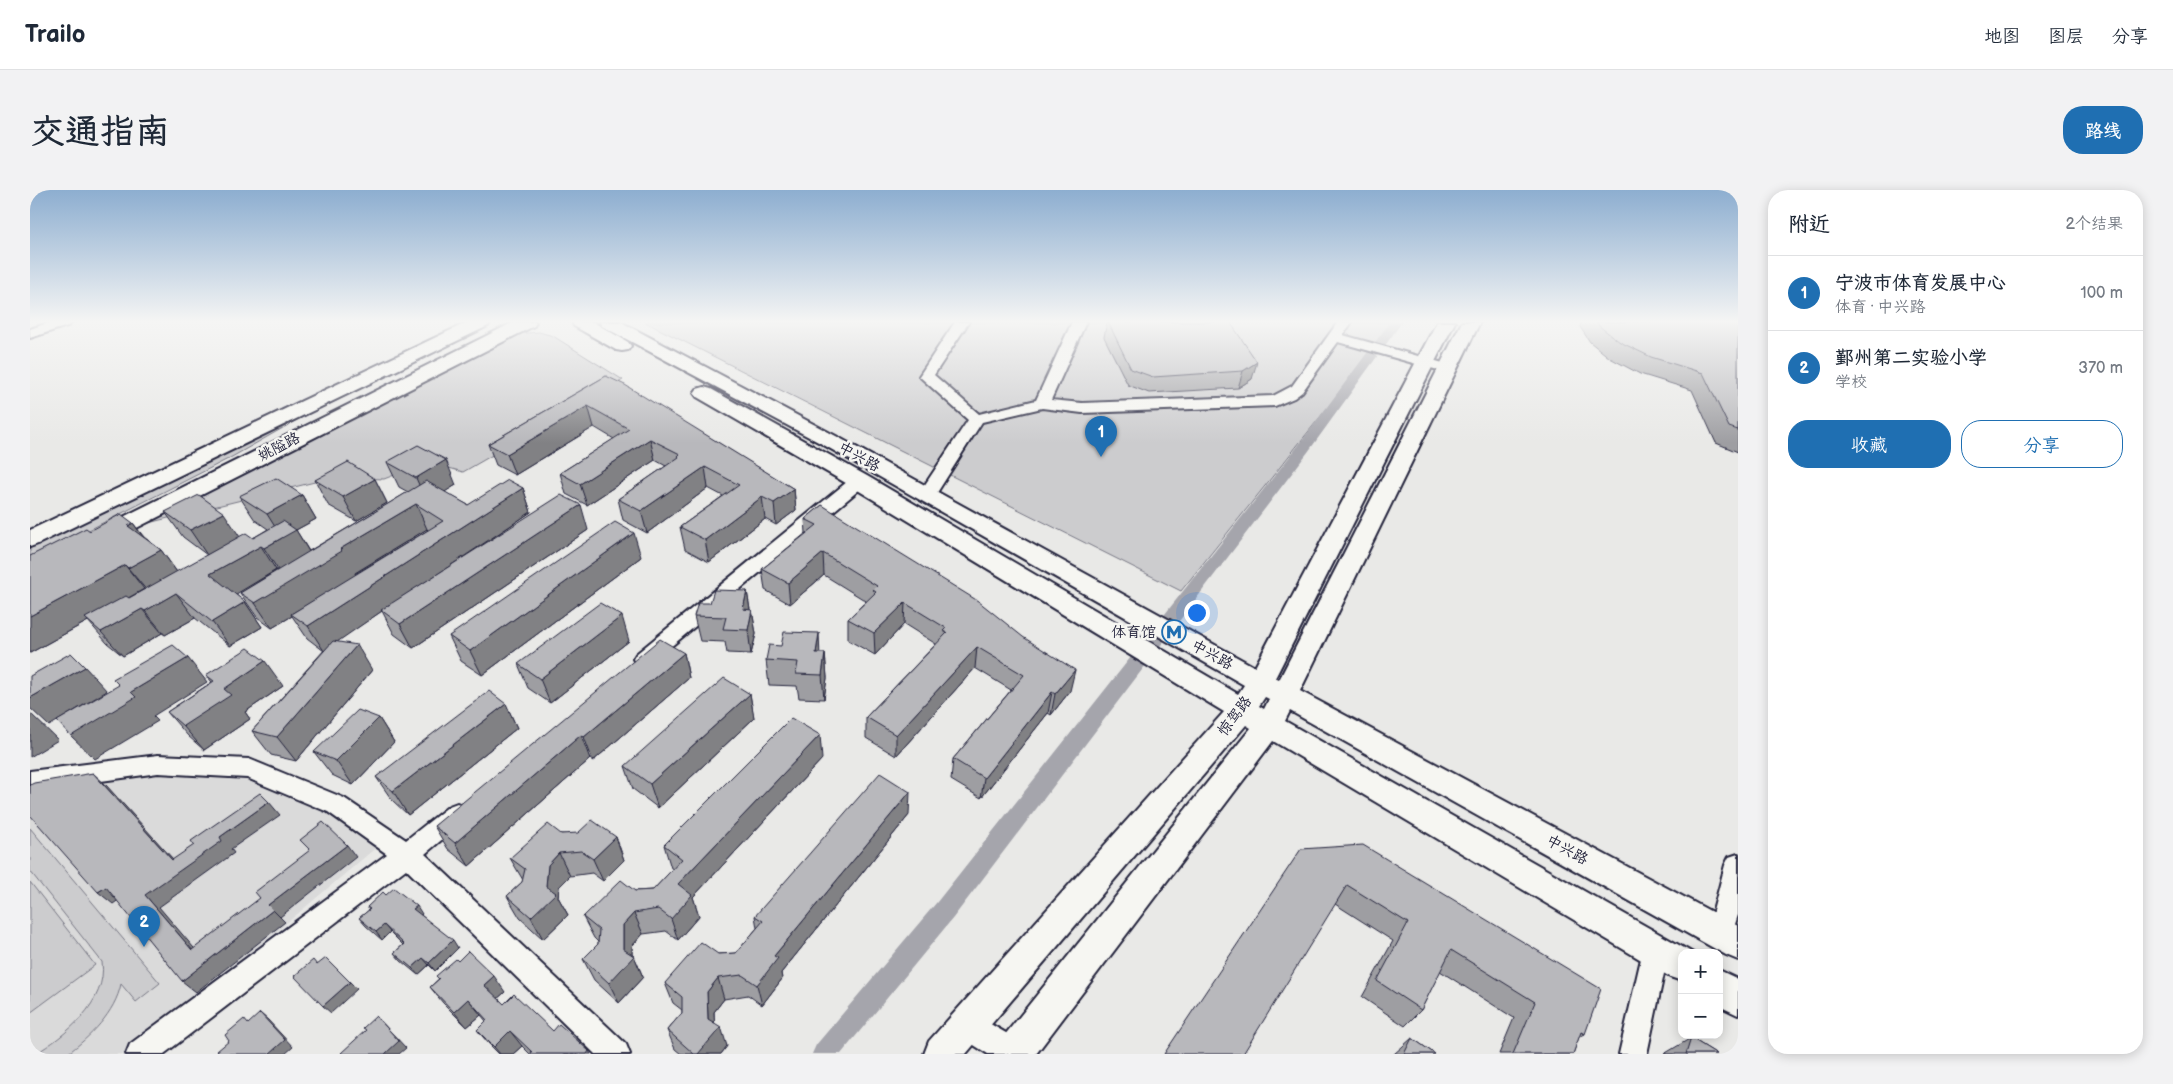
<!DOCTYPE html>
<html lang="zh">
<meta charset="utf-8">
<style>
body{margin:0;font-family:"Balsamiq Sans","LXGW WenKai TC",sans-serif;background:#f2f2f3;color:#1f2937}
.controls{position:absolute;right:15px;bottom:15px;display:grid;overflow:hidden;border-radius:10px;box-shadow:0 2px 12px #0003}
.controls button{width:45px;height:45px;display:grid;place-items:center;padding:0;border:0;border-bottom:1px solid #e0e1e3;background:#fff;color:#1f2937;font:25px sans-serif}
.you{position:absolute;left:1166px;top:422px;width:18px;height:18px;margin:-12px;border:4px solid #fff;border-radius:50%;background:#1a73e8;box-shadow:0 0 0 8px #1a73e833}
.badge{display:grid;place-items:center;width:32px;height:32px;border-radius:50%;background:#1f6fb2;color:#fff;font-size:16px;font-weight:700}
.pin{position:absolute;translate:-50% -41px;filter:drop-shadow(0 1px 2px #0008)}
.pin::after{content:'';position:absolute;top:26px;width:18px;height:15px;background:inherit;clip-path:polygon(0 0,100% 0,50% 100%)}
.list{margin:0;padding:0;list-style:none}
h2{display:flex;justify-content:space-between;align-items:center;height:65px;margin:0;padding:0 20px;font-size:21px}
h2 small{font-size:16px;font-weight:400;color:#747a83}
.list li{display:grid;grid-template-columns:32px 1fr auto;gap:15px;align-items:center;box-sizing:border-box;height:75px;padding:0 20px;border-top:1px solid #e0e1e3}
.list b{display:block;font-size:19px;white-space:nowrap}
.list p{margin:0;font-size:16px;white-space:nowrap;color:#747a83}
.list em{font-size:16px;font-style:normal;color:#747a83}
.actions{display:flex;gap:10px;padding:15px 20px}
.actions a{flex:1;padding:11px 0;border:1px solid #1f6fb2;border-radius:20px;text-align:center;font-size:18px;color:#1f6fb2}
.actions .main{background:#1f6fb2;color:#fff}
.map{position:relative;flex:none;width:1708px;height:864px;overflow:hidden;border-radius:20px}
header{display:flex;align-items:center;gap:30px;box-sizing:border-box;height:70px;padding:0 25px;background:#fff;border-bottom:1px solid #e0e1e3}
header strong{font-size:24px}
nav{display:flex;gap:28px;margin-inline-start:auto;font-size:18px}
.intro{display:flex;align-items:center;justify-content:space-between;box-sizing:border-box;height:120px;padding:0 30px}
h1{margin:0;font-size:35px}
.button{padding:12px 22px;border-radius:20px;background:#1f6fb2;color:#fff;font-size:18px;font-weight:700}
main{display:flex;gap:30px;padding:0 30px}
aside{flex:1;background:#fff;border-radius:20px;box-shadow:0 2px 12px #0003}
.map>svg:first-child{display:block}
</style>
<header>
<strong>Trailo</strong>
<nav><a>地图</a><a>图层</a><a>分享</a></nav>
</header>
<div class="intro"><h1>交通指南</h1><a class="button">路线</a></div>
<main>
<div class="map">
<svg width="1708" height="864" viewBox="0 0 1708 864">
<rect width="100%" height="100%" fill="#e9e9e7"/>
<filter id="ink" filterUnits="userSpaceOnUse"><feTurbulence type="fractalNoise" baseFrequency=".02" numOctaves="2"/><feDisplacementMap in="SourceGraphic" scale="10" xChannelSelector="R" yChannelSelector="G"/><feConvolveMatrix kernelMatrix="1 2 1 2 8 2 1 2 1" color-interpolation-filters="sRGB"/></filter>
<g filter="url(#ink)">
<!-- built -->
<path fill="#dadada" d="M128,574L219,579L355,650L101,864H0V591Z"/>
<!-- green -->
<path fill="#ccccce" stroke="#777784" d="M615,132H1366L1151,401Z
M509,142L523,146L593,190L433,282L398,272L354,289L305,287L114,334L469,153L487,144Z
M297,213L200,268L0,370V355Z
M0,638L130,793L106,812L91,794C85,823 60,847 37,864H5C35,846 78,812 72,772L0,681Z
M0,692L65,775L0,823Z"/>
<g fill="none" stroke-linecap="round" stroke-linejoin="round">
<!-- canal -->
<path fill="#a5a5ac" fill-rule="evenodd" d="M1360,132H1372L1278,262L923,728L811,864H782L786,855L907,712L1268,256Z"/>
<!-- minor casing -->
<g stroke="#22223b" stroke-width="4">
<path id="minor" d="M21,132H42L40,135L0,148V139Z
M925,132H939L904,185L949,224L1006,210L1042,132H1056L1021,210L1052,213L1243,206L1262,196L1308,132H1322L1313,145L1413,173L1415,176L1413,179L1408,180L1308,152L1272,202L1264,208L1245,216L1052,223L1012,218L952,232L903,309L897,310L891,309L888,305L938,230L889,186Z
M829,286L835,287L838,291L835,295L620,474L613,477L606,474L603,469L606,464L823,287Z
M128,565L219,569L314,608L376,650L419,616L427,613L435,616L439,623L435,630L395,664L596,854L600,864H565L376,679L134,864H96L100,854L357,664L298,622L217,588L128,583L0,601V581Z
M1708,664V725L1699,753L1690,757L1681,753L1677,744L1695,675L1699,667Z
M1626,747L1635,751L1639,760L1617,864H1589L1613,760L1617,751Z
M938,821L995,854L999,864H958L928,845L924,835L928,825Z"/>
</g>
<!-- major casing -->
<g stroke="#22223b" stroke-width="4">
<path id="major" d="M438,132H460L458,136L8,354L0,357V340Z
M484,132H506L504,136L79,352L71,354L63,352L60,347L63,342Z
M542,132H563L598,152L601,156L598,160L592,161L586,160L544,136Z
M570,132H591L806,246L1225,477L1407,132H1425L1245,488L1249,490L1432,132H1450L1270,501L1708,736V770L1696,765L1260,521L1255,531L1663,763H1652V791L1640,787L1243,551L1006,864H965L970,851L1221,538L1216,535L936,864H894L899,851L1194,522L821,296L667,207L664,203L667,199L674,197L681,199L837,286L1208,504L1214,495L792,254L572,136ZM1235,507L1239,509L1234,519L1229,516Z
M1689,780L1708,789V825L1689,816Z"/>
</g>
<!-- minor -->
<use href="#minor" fill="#f6f6f2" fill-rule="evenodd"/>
<!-- major -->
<use href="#major" fill="#f6f6f2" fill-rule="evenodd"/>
</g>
<!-- wall -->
<path fill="#9e9ea2" stroke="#22223b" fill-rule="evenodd" d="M1077,132H1200L1222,189L1208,198L1119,203L1098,195L1074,147Z
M1551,132H1708V262L1686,253L1662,200L1610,184L1580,168L1560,152L1550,137Z
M576,186L764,299L766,320L746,335L735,329L679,372L655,359L650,337L693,306L678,298L617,343L593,330L588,309L636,276L625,270L557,315L536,304L530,283L584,249L564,237L485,285L466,275L458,254Z
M357,272L426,295L414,302L438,315L493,298L501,322L433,368L558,340L383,458L364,444L352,421L307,451L342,480L266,571L241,565L222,541L295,459L294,461L277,448L262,426L242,438L227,427L210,403L247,380H246L205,404L215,412L232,437L200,456L165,428L135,445L132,443L93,466L77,453L58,431L0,463L60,341L103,333L114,347L131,360L147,382L177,365L153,347L135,322L210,347L223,348L238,339L225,330L209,306L272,305L286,329L266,340L279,361L378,302L369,297ZM397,339L398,340L325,384V383ZM114,399L115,400L99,408Z
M345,289L357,313L326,331L298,315L285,290Z
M792,315L1040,501L1021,525L1018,523L951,608L921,590L923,569L981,500L945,478L866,566L836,548V527L906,454L874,434L845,465L818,450V429L836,411L794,385L760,414L735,400L732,379L776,343L775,329Z
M611,367L452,485L431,471L419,446Z
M717,401L720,420H722L726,444L721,464L697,463L695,452L670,451L664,426L680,413Z
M599,451L520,513L498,498L488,474Z
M654,463L659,488L563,571L560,569L439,676L418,659L404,636Z
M790,463H795L797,488L794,509L769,508L767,496L739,495L736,470Z
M176,485L253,496L215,522L220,529L174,560L158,546L137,522L182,492Z
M720,504L724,528L628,618L603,599L595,576Z
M476,514L487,538L378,625L362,610L346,587Z
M349,528L364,552L323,595L302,585L284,562Z
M792,569L663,707L669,726L648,750L636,741L613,744L602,756V765L604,766L613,787L589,813L564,790L553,769L568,754V752L564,748L553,727L605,701L623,700L643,679L641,678L634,655Z
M879,625L751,783L752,789L732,815L718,805L694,809L684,822V832L697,856L691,864H651L645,859L637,840L652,823V820L643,813L635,793L688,764L706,763L727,738L725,726Z
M531,644L586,647L594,670L573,691L562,683L540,686L529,697L528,707L538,725L513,749L490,728L477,706L492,692L493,690L480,668Z
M1271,659L1555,844L1549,847L1543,864H1469L1484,828L1410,781L1391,820L1375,836L1332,807L1363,751L1305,714Z
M356,705L392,724L391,725L428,758L405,781L399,775L388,785L371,771L364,763L373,755L360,742L352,750L336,736L329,728L339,720L337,717Z
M428,771L475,802L468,808L474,814L559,861L561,864H500L492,856L483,864H469L459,854L447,840L456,831L451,825L437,837L413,813L400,797Z
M1382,848L1405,864H1364Z
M1661,848L1687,864H1634Z"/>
<!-- shaded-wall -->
<path fill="#818184" stroke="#22223b" d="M1227,172L1222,189L1208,198L1213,181Z
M558,216L564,237L485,285L477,264Z
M620,249L625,270L557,315L550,294Z
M416,270L426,295L397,313L386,288Z
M675,277L678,298L617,343L611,321Z
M345,289L357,313L326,331L313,307Z
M493,298L501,322L352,421L351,420L352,421L294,461L278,436Z
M764,299L766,320L746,335L744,313Z
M272,305L286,329L266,340L281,365L250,383L234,358L252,348L237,324Z
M732,307L735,329L679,372L675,350Z
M386,314L397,339L325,383L326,386L261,424L262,426L242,438L225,413L310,359Z
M551,315L558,340L383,458L370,434Z
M194,323L210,347L177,365L160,340Z
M103,333L121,358L98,336Z
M604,343L611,367L452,485L440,461Z
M231,356L246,380L198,409L180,384Z
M131,360L149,385L118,402L98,378Z
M793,363L794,385L760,414L758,393Z
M95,375L114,399L58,431L55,428L58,431L0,463V426Z
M717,401L721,426L713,419Z
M146,403L165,428L135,445L115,421Z
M215,412L232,437L200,456L182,432Z
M875,413L874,434L845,465L844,443Z
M112,419L132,443L93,466L71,442Z
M722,420L726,444L721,464L718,440Z
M592,426L599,451L520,513L510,489Z
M789,443L790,468L786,463Z
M327,455L342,480L266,571L247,547Z
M947,457L945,478L866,566V545Z
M654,463L659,488L563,571L554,547Z
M795,463L797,488L794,509L792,485Z
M158,468L177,492L123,526L128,531L65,569L41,546L101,502Z
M235,471L253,496L215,522L220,529L174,560L153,536L194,499Z
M55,477L77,501L19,536L0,518V508Z
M1045,480L1040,501L1021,525L1025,504Z
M1022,502L1018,523L951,608L954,588Z
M720,504L724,528L628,618L620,594Z
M476,514L487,538L378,625L363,601Z
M0,523L28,550L0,567Z
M349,528L364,552L323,595L306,571Z
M551,545L560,569L439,676L425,653Z
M790,545L792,569L663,707L669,726L648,750L641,729L648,694Z
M63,583L76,595L152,679L190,647L239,612L250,625L201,659L204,663L129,717L175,771L162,760L115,705L142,670Z
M880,602L879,625L751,783L752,789L732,815L727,795L744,766Z
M586,647L594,670L573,691L563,669Z
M317,655L326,667L250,727L238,715Z
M529,663L540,686L529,697L528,707L538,725L513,749L501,727L516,696L518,675Z
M76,697L90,709L83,714L68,702Z
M387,716L392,724L389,727L383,719Z
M243,720L255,732L166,802L152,791Z
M604,723L613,744L602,756V768L604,766L613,787L589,813L579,793L593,759V735Z
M354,735L360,742L352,750L346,742Z
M423,750L428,758L405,781L399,773Z
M393,768L399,775L388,785L382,778Z
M464,786L475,802L465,811L454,795Z
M688,788L694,809L684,822L685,844L691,837L697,856L691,864H668L678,829L677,802Z
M320,792L327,799L301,823L293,816Z
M438,809L451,825L437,837L424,822Z
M230,823L238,830L263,857L255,864H239Z
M346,826L376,858L369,864H355Z
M480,841L492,856L483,864H470L464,857Z"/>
<!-- building -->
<path fill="#b8b8bc" stroke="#22223b" d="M1078,132H1200L1227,172L1213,181L1123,187L1101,179Z
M1567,132H1708V240L1699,237L1673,183L1621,167L1590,152L1569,136Z
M576,186L595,195L764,299L744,313L732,307L675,350L650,337L709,295L675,277L611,321L588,309L649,267L648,266L650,264L620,249L550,294L530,283L599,239L558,216L477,264L458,254Z
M388,255L416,270L386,288L357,272Z
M318,272L345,289L313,307L285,290Z
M246,288L272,305L237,324L209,306Z
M478,290L493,298L278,436L261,424L413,331L386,314L310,359L312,361L225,413L210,403L396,291L438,315Z
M169,305L194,323L160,340L135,322Z
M531,305L551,315L370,434L351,420Z
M792,315L948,411L993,447L1045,480L1025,504L1022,502L954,588L923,569L994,485L947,457L866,545L836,527L917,443L913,441L916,438L875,413L844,443L818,429L846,402L843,400L847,396L793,363L758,393L732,379L787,335L775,329Z
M91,324L103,333L98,336L131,360L98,378L95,375L0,426V366L56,338L60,341Z
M253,331L266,340L234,358L231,356L180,384L215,412L182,432L146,403L115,421L112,419L71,442L55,428L96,406L99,408L216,343L223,348Z
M585,332L604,343L440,461L419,446Z
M684,400L717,401L713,419L722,420L718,440L693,439L696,427L664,426L668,413H680Z
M570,413L592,426L510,489L488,474Z
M754,442L789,443L786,463H795L792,485L766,484L768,472L736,470L739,455L751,456Z
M630,449L654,463L554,547L551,545L425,653L404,636Z
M303,451L327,455L247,547L222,541Z
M143,455L158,468L101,502L106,507L41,546L27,531L89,495L83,489Z
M218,458L235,471L194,499L201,505L153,536L137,522L184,491L176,485Z
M41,463L55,477L0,508V486Z
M694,488L720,504L620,594L595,576Z
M459,501L476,514L363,601L346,587Z
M328,520L349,528L306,571L284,562Z
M761,528L790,545L648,694L662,705L641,729L628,719L604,723L593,735V759L604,766L579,793L553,769L568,754L569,740L553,727L591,690L605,701L623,700L652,669L634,655Z
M63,583L142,670L164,655L161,651L230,603L239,612L190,647L192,651L115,705L162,760L230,708L225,702L280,660L270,650L293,632L317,655L238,715L243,720L152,791L76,697L68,702L0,625V595L4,593Z
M850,583L880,602L744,766L748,768L727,795L712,785L688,788L677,802L678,829L691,837L668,864H664L637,840L652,823V807L635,793L671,752L688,764L706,763L733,731L725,726Z
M562,630L586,647L563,669L551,661L529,663L518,675L516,696L526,703L501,727L477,706L492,692L495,679L480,668L518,634L531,644L548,643Z
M1333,655L1571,799L1555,844L1551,842L1543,864H1483L1505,812L1421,760L1391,820L1347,791L1378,733L1317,695L1213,864H1134L1271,659Z
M364,698L387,716L383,719L423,750L399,773L393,768L382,778L364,763L374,754L354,735L346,742L329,728L340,719L337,717L353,702L356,705Z
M438,761L464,786L454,795L474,814L484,804L523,841L529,834L559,861L557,864H501L502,862L480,841L464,857L447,840L457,830L438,809L424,822L400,797L409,789L406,786L426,769L428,771Z
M296,768L320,792L293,816L264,786L283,770L287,775Z
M230,823L255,850L239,864H190L187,861L199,851L195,845L214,829L218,834Z
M346,826L369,851L355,864H312L311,863L336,840L333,838Z
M1382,848L1405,864H1374Z
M1661,848L1687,864H1656Z"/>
</g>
<!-- sky -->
<linearGradient id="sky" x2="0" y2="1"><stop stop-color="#8daed0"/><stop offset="0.52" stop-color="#f5f5f4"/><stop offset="1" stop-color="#f5f5f4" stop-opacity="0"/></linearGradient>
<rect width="1708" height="253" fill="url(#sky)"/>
<!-- icons -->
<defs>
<g id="metro-ring" transform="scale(1.25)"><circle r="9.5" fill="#f6f6f2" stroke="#1f6fb2" stroke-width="1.5"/><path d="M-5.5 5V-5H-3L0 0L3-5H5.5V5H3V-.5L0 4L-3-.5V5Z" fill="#1f6fb2"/></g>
</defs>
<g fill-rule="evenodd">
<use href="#metro-ring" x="1144" y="442"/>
</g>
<g text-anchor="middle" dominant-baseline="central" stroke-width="5" stroke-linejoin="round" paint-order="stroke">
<!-- street labels -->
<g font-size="15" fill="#22223b" stroke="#f6f6f2">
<text transform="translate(249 257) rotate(-27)">姚隘路</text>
<text transform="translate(829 267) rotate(29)">中兴路</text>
<text transform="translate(1182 465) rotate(29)">中兴路</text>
<text transform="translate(1205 526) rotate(-53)">惊驾路</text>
<text transform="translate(1537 660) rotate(29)">中兴路</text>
</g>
<!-- poi labels -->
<g font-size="15" fill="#22223b" stroke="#f6f6f2" text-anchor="end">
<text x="1126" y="442">体育馆</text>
</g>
</g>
</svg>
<div class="controls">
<button>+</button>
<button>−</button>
</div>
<div class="you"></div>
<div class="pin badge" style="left:1071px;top:267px">1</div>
<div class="pin badge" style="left:114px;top:757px">2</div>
</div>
<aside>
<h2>附近<small>2个结果</small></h2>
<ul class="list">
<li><span class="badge">1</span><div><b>宁波市体育发展中心</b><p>体育 · 中兴路</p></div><em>100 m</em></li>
<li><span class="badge">2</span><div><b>鄞州第二实验小学</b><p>学校</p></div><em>370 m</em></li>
</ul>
<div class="actions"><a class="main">收藏</a><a>分享</a></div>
</aside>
</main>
